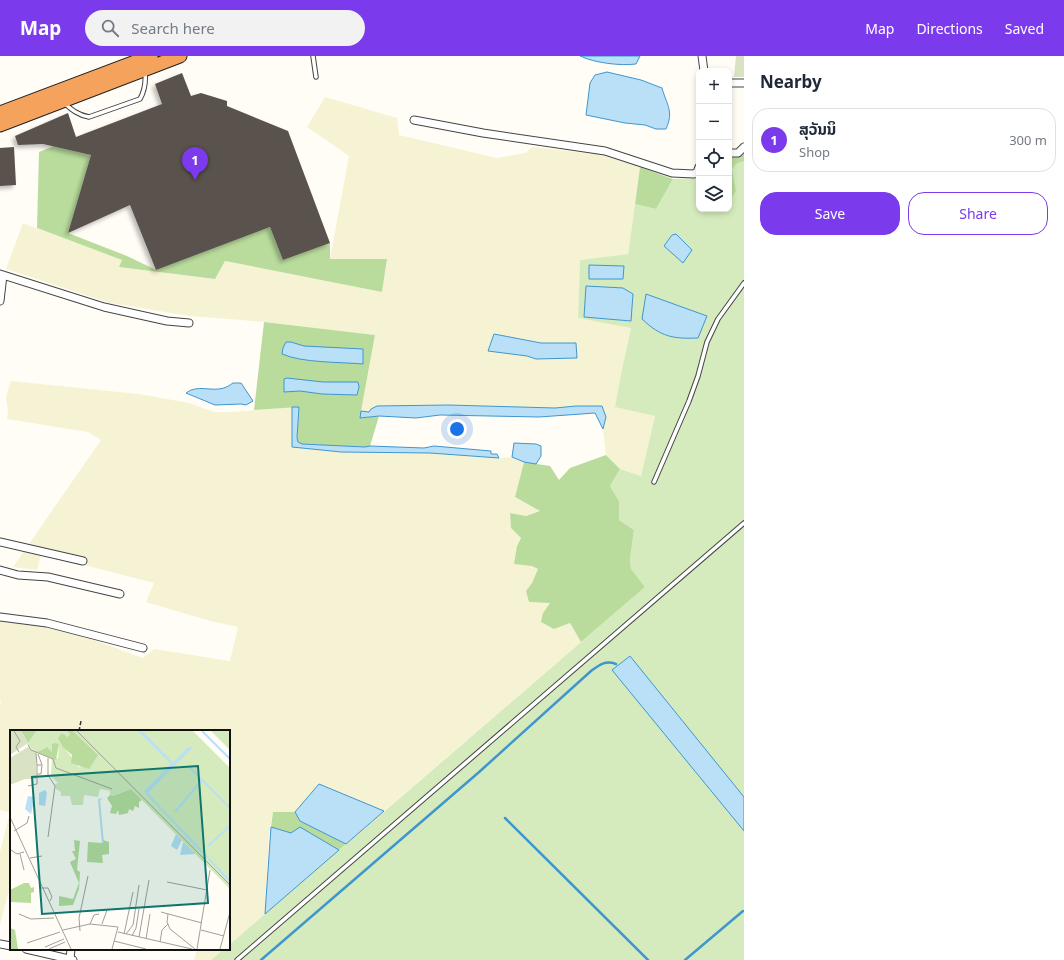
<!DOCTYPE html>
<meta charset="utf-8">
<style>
body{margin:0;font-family:Georgia,"Noto Sans Lao",serif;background:#f2f2f3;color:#1f2937}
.controls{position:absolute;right:12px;top:12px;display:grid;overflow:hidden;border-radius:8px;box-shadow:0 2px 6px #0003}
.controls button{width:36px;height:36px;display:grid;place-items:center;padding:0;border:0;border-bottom:1px solid #e0e1e3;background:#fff;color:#1f2937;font:20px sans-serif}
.you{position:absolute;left:457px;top:373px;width:14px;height:14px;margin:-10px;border:3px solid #fff;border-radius:50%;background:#1a73e8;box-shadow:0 0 0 6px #1a73e833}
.badge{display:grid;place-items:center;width:26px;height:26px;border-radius:50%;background:#7c3aed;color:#fff;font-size:13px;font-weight:700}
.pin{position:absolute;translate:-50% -33px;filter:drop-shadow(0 1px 2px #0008)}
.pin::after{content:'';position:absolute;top:21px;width:14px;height:12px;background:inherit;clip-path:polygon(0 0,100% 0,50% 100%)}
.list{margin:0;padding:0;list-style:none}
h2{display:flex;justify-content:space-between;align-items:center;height:52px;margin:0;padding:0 16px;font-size:17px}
h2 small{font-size:13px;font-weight:400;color:#747a83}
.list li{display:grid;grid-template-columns:26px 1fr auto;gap:12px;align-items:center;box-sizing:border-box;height:64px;margin:0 8px 8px;padding:0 8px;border:1px solid #e0e1e3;border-radius:16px}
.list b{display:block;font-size:15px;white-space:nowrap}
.list p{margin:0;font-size:13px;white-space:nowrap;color:#747a83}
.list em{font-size:13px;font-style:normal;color:#747a83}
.actions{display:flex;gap:8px;padding:12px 16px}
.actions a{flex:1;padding:9px 0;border:1px solid #7c3aed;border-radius:16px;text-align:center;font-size:14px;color:#7c3aed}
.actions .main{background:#7c3aed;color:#fff}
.icon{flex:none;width:22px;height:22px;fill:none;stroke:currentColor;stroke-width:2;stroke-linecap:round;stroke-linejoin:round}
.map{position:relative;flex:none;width:744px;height:904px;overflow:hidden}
header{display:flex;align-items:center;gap:24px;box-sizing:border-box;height:56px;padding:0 20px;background:#7c3aed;color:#fff}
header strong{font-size:19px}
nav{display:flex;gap:22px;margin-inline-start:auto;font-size:14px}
.search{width:280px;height:36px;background:#f2f2f3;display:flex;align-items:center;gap:10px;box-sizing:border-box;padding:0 14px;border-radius:22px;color:#747a83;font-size:15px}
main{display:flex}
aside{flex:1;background:#fff}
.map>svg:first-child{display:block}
</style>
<header>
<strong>Map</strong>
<div class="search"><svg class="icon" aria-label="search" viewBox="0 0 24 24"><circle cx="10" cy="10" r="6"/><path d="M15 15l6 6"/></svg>Search here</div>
<nav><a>Map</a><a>Directions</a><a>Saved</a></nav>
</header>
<main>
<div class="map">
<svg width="744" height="904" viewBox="0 0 744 904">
<defs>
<filter id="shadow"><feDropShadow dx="-3" dy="3" stdDeviation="2" flood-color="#0004"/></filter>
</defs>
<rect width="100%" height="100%" fill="#fffdf5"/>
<!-- farmland -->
<path fill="#f6f3d4" d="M325,41L397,62L399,79L497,102L526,97L532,91L604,99L640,111L628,198L580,204L578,262L631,271L622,313L616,351L655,360L641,420L620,413L606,399L603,373L604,355L602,350H576L555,352L448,349H414L369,356L361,355L375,279L264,266L190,260L110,247L6,213L23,167L122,204L120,211L214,223L225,205L382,236L387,203H330L349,100L307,71Z
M11,325L139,338L189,347L214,356H232L292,351L293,391L341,396L430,397L499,402L512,401L524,406L515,441L540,455L526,460L510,457L511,472L521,482L517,490L532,510L538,513L533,527L550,547L543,557L554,573L570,567L581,586L384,755L319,728L295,756H273L269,778L265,858L229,889V675H102L97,673L96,675H11V827L0,869V796L10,756L0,754V651L1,646L0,645V561L47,567L143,602L154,593L230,605L238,571L210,565L146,546L154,527L41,498L37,514L13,511L101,384L88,376L7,363L8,356L6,341Z
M197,893H224L211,904H194Z"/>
<!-- green -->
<path fill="#d5ebbd" d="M744,105V904H211L224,893H229V889L645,531L631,513L630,503L634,474L619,464V445L610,430L620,413L641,420L655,360L615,351L622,313L631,272L578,262L580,204L628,198L635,148L656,153L673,123L699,122V144L697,149L699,150V153H704L708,155L729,153V147L736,135L732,113L736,108Z"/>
<!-- forest -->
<path fill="#b9dc9c" d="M54,90L91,99L68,177L127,200L156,214L270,171L283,204L330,187V203H387L382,236L225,205L215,223L119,211L122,204L37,172L39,96Z
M744,96V105L736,108L732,113L736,135L729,147V101H739Z
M640,111L673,123L656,153L635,148Z
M264,266L375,279L361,355V362L379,360L370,390L365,391L302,388L298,386L297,382L299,351L254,354Z
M606,399L620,413L610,430L619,445V464L634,474L630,503L631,513L645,531L581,586L570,567L554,573L541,566L543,557L550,547L529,546L526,535L532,527L538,513L532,510L514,508L517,490L521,482L511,472L510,457L526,460L540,455L515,441L524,406L550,410L559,424L570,412Z
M273,756H295L300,765L346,788L339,794L300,771L291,777L271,771Z"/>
<!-- cemetery -->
<path fill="#d9e3c4" d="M736,0H744V21H734Z"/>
<!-- water -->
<path fill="#b9e0f7" stroke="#3f96cf" d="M580,0H640L636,8C620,10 595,7 580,0Z
M607,16L641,24L662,32C667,50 674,55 666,73H656L645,69L625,67L586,59L590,27L595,19Z
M676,178L692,194L683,207L664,190L672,179Z
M589,209L624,210L623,223H589Z
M586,230L623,232L633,238L631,265L584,261Z
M646,238L707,260L698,282C673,283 661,281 642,263Z
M494,278L541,287H576L577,302L536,303L527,300L488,295Z
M286,286H291L304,290L363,293V308C341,306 302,307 282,298L283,292Z
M287,322L323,326H358L359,331L357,339L322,338L300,335L284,336V323Z
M233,327H241L253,345L246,349L241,348L215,349L186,337C197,328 211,336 224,332C227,331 230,329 233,327Z
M448,349L555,352L576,350H602L606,361L603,373L595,357L539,361L440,359L416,362L379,360L360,362L361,355L369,356L371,353L377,350Z
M292,351H299L297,382L298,386L302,388L365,391L370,390L424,392L434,390L491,395V398H497L499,402L430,397L341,396L292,391Z
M514,387L536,388L541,390V400L536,408L524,406L512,401Z
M630,600L744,741V775L612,614Z
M319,728L384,755L346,788L300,765L295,756Z
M271,771L291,777L300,771L339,794L265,858Z"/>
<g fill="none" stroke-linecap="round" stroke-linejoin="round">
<!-- stream -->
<path stroke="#3f96cf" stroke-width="2.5" d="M505,762L648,904
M261,904L478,717L591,615C599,609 605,604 616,608
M685,904L743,855"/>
</g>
<!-- building -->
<path fill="#5a524d" filter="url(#shadow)" d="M182,17L191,40L201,37L227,45V50L288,75L330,187L283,204L270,171L156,214L130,149L68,177L91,99L43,88L18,89L15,80L68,57L76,81L162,48L155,28Z
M14,91L16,129L0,130V92Z"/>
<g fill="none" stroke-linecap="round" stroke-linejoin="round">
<!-- lane casing -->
<g stroke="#444" stroke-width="5.5">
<path id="lane" d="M313,0L316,21
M64,47C72,54 78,59 89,61L140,43C145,34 146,26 145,16
M654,426L689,345L698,320L707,286L718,263L744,227
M237,904L744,467"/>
</g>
<!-- street casing -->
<g stroke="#444" stroke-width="9">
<path id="street" d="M702,0L704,15
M729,27H744
M414,64L483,77L605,95L672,117L694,118L697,116L699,111
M729,97H738L744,91
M0,218L104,251L167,265L189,267
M0,245L3,219
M0,486L83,505
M0,514L18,519L48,521L120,538
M0,561L47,567L143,592
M0,888L11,890
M26,893L73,904
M70,903L71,893"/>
</g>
<!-- highway casing -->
<g stroke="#222" stroke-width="15">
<path id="highway" d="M0,57L151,0
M0,69L180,0"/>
</g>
<!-- path -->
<path stroke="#333" stroke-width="1.5" stroke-dasharray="4 2" stroke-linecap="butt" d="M79,675L81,665"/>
<!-- lane -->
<use href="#lane" stroke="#fff" stroke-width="3.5"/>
<!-- street -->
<use href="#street" stroke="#fff" stroke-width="7"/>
<!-- highway -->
<use href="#highway" stroke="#f5a25d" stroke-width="13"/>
</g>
<!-- overview -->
<g transform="translate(10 674)">
<rect width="220" height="220" fill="#fffdf5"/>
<path d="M26,1H57L60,4L57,7L52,4L51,13L69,37L83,32L87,25L63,1H183L220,38V159L121,59L103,66L100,65V61L90,59L88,67L74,65L73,75H62L60,66H51V62L46,59L45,54L48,53L41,46L42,28H48L49,14L42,22L34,18L26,23L17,14ZM201,1H220V20Z" fill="#d5ebbd"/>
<path d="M11,1H26L18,13ZM57,1H63L88,25L79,39L61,33L62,25L53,17L48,8L52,3L57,7L60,4ZM45,13L49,14L46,30L27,22L37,17L42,22V14ZM121,59L132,70L129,72V78L125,76L123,81L119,79L118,83L109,85L108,80L106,84L100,83L102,76L97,68L100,65L103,66ZM64,110L70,111L67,140L70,142L69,159L63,175L49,176V166L63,169L69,153L60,132L66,129L62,121H65ZM93,110L99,112V124L92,125L93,133L77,132L78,112L92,113ZM14,153H19L21,158L24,157V162L21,163V173L1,172L0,160ZM0,198L5,200L8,219H0Z" fill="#b9dc9c"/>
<path d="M0,1H11L18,13L0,25ZM18,17L26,23V49H15L0,55V28Z" fill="#d9e3c4"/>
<path d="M128,1L134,3L163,33L177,18L184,16L137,64L134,61L161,34ZM35,60L37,63L35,76L29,75V63ZM18,66L25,67L21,84L15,79ZM93,68L90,70L94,113H92L88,69ZM166,104L172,110L167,120L161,116ZM173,112L186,124L170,125Z" fill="#b9e0f7"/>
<path fill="none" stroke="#b9e0f7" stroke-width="2" d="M192,1L220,29M179,37L220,78M136,63L220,151M165,82L192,50M198,116L220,96"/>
<path fill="none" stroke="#a09f9a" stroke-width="1" d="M4,1L10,11L6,17L9,22M67,1L220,155M18,15L21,20L43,29L46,38L102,59M26,23L27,35H32L28,24M27,35V44H31L32,35M18,56L27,54V44M0,87L61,219M4,101L17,93L19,86M38,107L45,56L38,45V28M1,120L7,124L14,122M10,124L14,140M20,128L32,126M157,152L197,160M30,158H38L42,167L40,171M151,182L192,193M9,184L21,189L44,188M158,184L157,192L160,199L185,219M80,194L84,185L89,184M92,194L97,180M53,200L80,194L108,197L102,219M191,200L214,206M70,201L69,188L78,146M108,202L182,219M114,204L123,162M116,204L123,195L129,155M122,206L126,198L129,179M129,207L139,150M136,209L140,184M104,211L136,219M150,212L152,200L158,194M17,213L50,202M35,217L54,209M39,219L55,212M187,219L200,140M210,219L220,182"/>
<path fill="#0f766e" fill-opacity="0.15" stroke="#0f766e" stroke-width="2" d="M188,36L198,173L32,184L22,47Z"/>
<rect width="220" height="220" fill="none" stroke="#111" stroke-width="2"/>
</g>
</svg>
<div class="controls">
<button>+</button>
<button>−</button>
<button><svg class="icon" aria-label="locate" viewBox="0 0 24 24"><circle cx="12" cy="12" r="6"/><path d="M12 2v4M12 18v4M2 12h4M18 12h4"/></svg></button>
<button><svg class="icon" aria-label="layers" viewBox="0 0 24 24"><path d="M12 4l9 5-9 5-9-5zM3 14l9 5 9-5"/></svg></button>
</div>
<div class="you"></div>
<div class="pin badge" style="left:195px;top:124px">1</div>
</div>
<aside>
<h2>Nearby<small></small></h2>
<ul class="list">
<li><span class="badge">1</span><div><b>ສຸວັນນິ</b><p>Shop</p></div><em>300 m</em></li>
</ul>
<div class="actions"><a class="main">Save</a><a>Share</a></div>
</aside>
</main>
